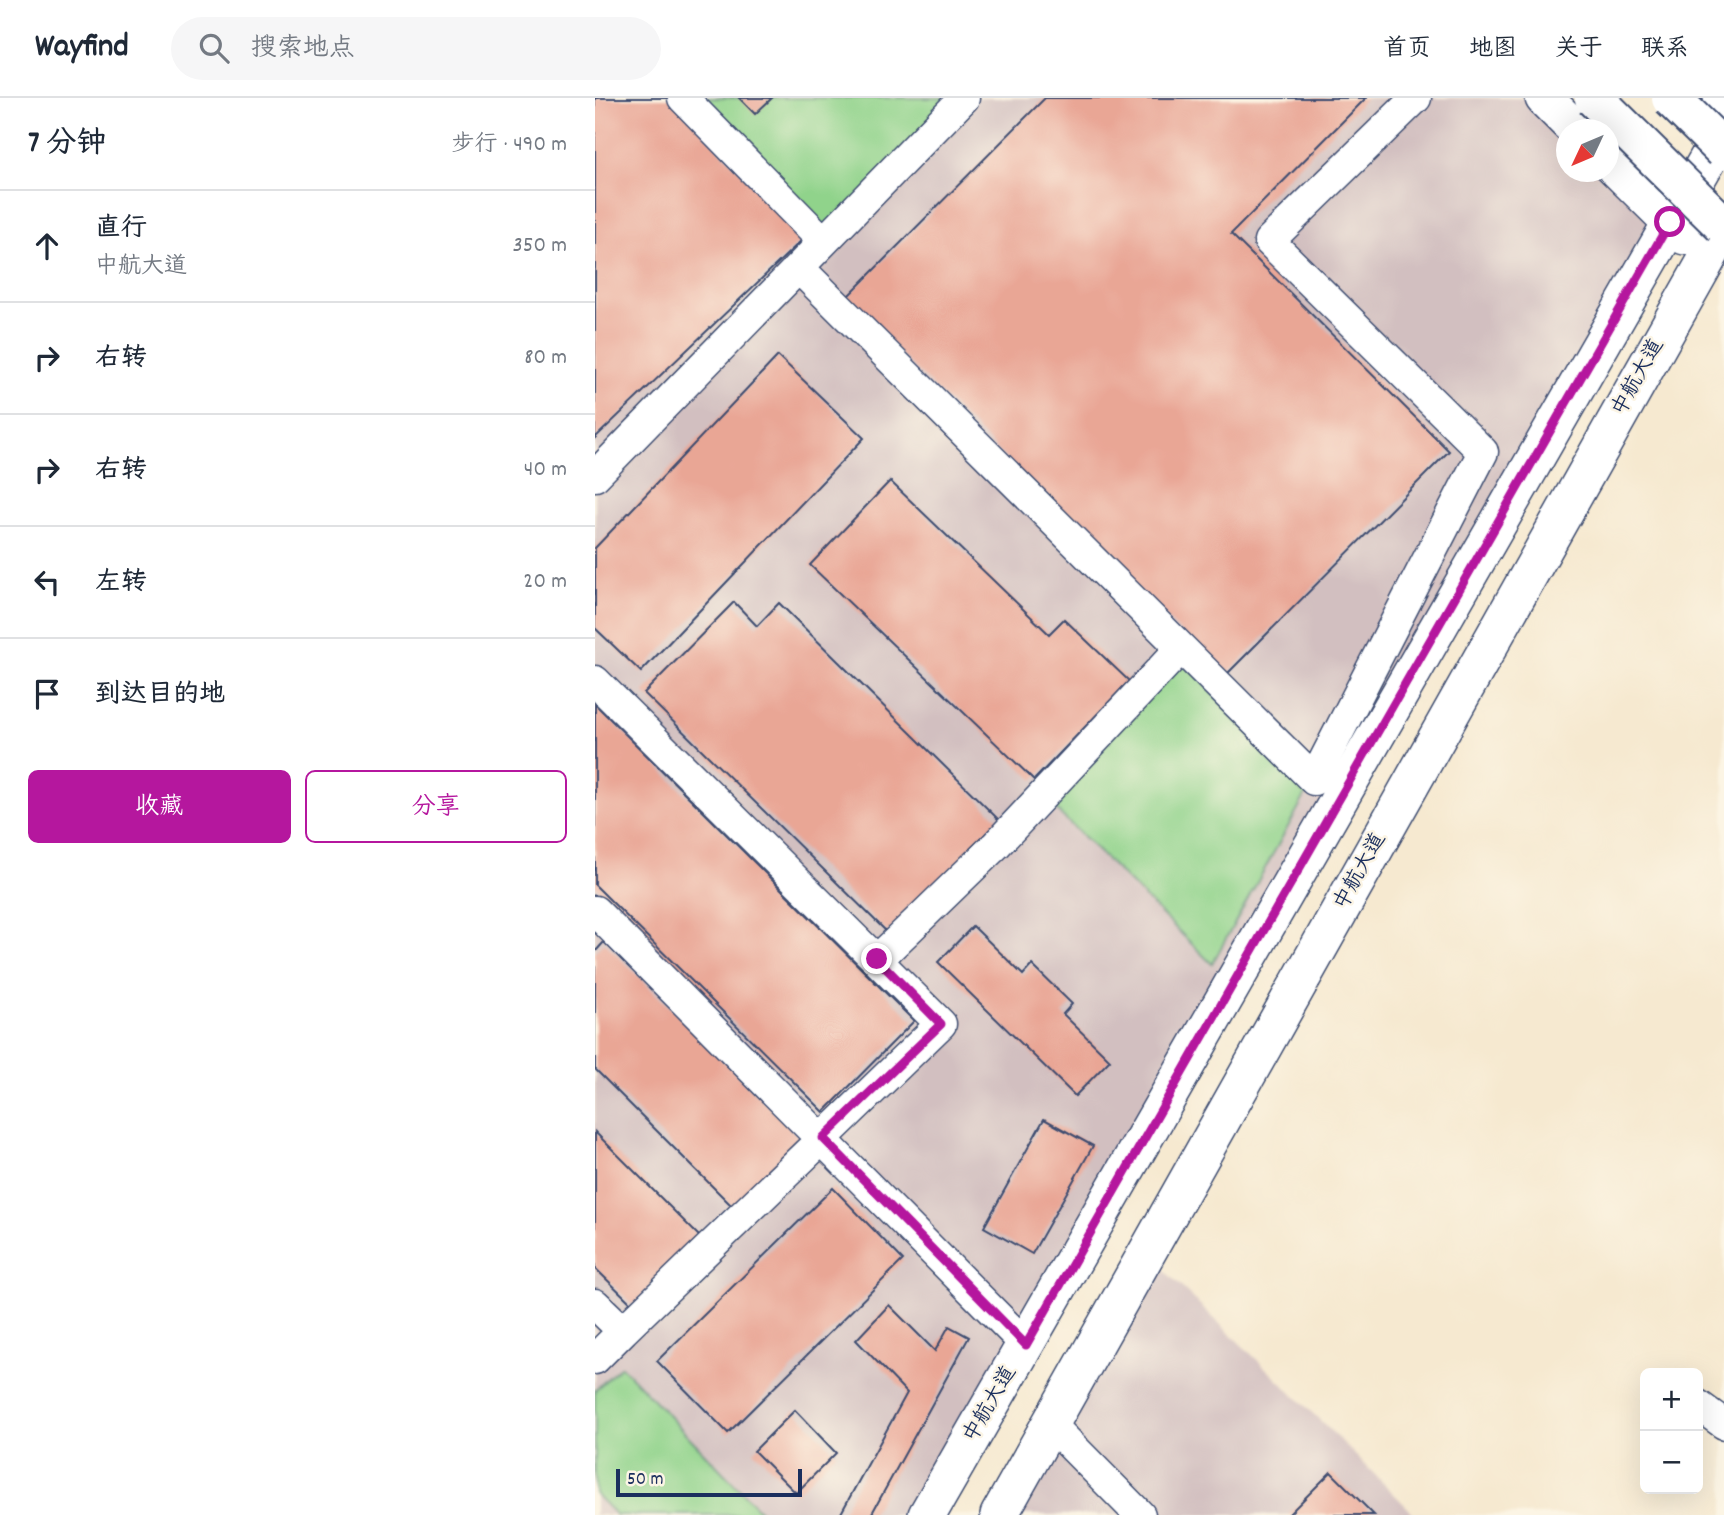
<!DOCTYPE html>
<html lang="zh">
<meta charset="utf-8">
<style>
body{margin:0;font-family:Dekko,"LXGW WenKai TC",sans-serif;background:#f6f6f7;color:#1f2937}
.controls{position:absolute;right:21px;bottom:21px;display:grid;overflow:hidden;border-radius:10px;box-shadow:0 7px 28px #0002}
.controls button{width:63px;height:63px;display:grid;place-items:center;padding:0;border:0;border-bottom:2px solid #e0e1e3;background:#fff;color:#1f2937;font:35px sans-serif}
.compass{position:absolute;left:961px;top:21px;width:63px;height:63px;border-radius:50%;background:#fff;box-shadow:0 7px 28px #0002;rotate:226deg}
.scale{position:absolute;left:21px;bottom:18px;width:186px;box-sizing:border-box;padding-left:7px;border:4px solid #1b2f5e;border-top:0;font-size:19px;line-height:24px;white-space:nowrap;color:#1b2f5e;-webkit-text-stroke:5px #fcf5e5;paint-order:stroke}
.stop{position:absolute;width:21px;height:21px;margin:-16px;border:5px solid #b5179e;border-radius:50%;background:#fff}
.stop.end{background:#b5179e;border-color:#fff;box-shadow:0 2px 7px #0008}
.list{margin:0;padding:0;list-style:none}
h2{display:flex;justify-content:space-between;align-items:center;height:91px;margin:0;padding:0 28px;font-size:30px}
h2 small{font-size:23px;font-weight:400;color:#747a83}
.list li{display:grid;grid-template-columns:46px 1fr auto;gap:21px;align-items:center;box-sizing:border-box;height:112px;padding:0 28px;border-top:2px solid #e0e1e3}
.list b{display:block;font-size:26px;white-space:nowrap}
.list p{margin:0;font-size:23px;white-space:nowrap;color:#747a83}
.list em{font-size:23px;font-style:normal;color:#747a83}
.actions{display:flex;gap:14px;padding:21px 28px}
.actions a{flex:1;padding:16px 0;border:2px solid #b5179e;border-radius:10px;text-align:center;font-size:24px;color:#b5179e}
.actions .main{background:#b5179e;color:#fff}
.icon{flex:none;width:38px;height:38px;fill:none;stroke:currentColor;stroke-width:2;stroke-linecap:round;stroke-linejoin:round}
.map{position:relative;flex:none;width:1129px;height:1417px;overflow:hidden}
header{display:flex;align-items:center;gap:42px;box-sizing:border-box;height:98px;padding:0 35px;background:#fff;border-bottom:2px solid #e0e1e3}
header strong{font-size:33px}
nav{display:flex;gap:38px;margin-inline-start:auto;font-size:24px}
.search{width:490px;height:63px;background:#f6f6f7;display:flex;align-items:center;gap:18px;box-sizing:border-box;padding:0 24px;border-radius:38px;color:#747a83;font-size:26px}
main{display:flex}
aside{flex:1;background:#fff}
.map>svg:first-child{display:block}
</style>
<header>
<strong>Wayfind</strong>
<div class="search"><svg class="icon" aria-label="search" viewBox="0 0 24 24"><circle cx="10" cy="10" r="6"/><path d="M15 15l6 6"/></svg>搜索地点</div>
<nav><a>首页</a><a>地图</a><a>关于</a><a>联系</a></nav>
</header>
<main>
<aside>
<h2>7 分钟<small>步行 · 490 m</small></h2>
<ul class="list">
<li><svg class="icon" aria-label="ahead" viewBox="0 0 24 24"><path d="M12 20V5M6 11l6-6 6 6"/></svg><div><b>直行</b><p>中航大道</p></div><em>350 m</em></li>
<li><svg class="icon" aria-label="right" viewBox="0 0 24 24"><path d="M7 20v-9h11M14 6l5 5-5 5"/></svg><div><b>右转</b></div><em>80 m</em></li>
<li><svg class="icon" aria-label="right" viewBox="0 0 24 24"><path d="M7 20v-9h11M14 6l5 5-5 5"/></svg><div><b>右转</b></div><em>40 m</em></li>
<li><svg class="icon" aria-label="left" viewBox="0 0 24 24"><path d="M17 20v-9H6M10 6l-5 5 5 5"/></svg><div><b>左转</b></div><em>20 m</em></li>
<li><svg class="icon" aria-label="arrive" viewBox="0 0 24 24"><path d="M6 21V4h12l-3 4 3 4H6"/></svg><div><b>到达目的地</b></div></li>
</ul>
<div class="actions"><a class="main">收藏</a><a>分享</a></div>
</aside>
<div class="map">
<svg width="1129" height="1417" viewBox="0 0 1129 1417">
<rect width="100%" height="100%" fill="#fcf5e5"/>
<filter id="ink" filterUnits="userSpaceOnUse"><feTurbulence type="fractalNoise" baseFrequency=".0143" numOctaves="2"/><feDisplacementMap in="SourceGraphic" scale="14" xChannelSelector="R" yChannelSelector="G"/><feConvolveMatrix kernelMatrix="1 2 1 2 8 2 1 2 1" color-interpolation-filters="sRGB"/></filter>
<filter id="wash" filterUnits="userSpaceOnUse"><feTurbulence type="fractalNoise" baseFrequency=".00686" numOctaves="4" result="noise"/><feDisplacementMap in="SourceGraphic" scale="28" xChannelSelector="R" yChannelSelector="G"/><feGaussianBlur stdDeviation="1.57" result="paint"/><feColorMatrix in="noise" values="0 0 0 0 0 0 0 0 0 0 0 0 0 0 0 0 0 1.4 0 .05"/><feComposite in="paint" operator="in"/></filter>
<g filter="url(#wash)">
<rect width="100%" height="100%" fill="#f6e9d0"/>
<!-- industrial -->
<path fill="#d2bfc0" d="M0,0H949L972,32V74H1014L1075,124L332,1417H0Z
M548,1152L735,1332L820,1417H404Z"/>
<!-- green -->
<path fill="#90d38b" stroke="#568174" stroke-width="2" d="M88,0H369L228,143Z
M586,550L719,682L617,866L447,698Z
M26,1268L169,1417H21L0,1396V1292Z"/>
<g id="blocks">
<!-- building -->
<path fill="#e9a695" d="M0,0H75L209,140L0,340Z
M144,0H177L160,16Z
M450,0H771L636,136L854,353L630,578L250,201Z
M183,258L269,340L46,574L0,530V450Z
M295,383L454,536L469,521L534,583L439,682L215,467Z
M139,504L162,528L184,505L404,722L293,835L49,595Z
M0,606L319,923L229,1014L0,787Z
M378,828L428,877L437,867L477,906L468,916L515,962L480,998L343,864Z
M9,844L209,1044L141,1112L0,971V854Z
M449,1021L498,1048L437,1156L389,1129Z
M0,1034L105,1139L38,1207L0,1170Z
M238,1090L308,1162L133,1335L62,1263Z
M294,1207L340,1253L354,1228L374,1239L276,1417H245L312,1295L261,1242Z
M200,1312L241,1355L201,1395L159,1353Z
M736,1374L779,1417H693Z"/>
</g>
</g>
<g filter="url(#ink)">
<use href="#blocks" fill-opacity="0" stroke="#3c4b6f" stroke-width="2"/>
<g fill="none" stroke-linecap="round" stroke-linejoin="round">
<!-- minor casing -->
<g stroke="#3c4b6f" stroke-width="33">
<path id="minor" d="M88,0L228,143
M204,170L719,682L888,354L674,143L821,0
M0,378L369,0
M0,583L346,926L28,1233L0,1206
M0,813L431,1247
M283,861L401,747L586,550
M0,1261L28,1233
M1103,1307L1129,1326
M455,1326L545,1417"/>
</g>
<!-- major casing -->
<g stroke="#3c4b6f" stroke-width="40">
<path id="major" d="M949,0L981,32
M1127,0L1129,2
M1014,63L1090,138
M332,1417L1129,33
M404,1417L1129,131"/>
</g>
<!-- minor -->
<use href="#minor" stroke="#fff" stroke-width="30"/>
<!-- major -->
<use href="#major" stroke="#fff" stroke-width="37"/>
<!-- highway-bridge casing -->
<g stroke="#3c4b6f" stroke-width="42" stroke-linecap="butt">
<path id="highway-bridge" d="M999,0L1129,128
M1076,0L1129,52"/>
</g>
<!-- highway-bridge -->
<use href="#highway-bridge" stroke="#fff" stroke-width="38"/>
</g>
</g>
<g fill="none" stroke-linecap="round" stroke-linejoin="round" filter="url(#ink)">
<!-- route -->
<path stroke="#b5179e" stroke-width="9" d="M282,861L346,926L228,1040L431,1247L1075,124"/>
</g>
<g text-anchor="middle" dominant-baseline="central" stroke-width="5" stroke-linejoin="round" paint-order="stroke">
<!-- street labels -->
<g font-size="21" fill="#1b2f5e" stroke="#fcf5e5">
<text transform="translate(1044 280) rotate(-61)">中航大道</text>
<text transform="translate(766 774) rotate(-61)">中航大道</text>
<text transform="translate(396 1307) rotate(-60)">中航大道</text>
</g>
</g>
</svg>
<div class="controls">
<button>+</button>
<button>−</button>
</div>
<svg class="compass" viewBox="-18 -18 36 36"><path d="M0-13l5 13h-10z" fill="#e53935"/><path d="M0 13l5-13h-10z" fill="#747a83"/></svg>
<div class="scale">50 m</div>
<div class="stop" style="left:1075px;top:124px"></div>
<div class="stop end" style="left:282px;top:861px"></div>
</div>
</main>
